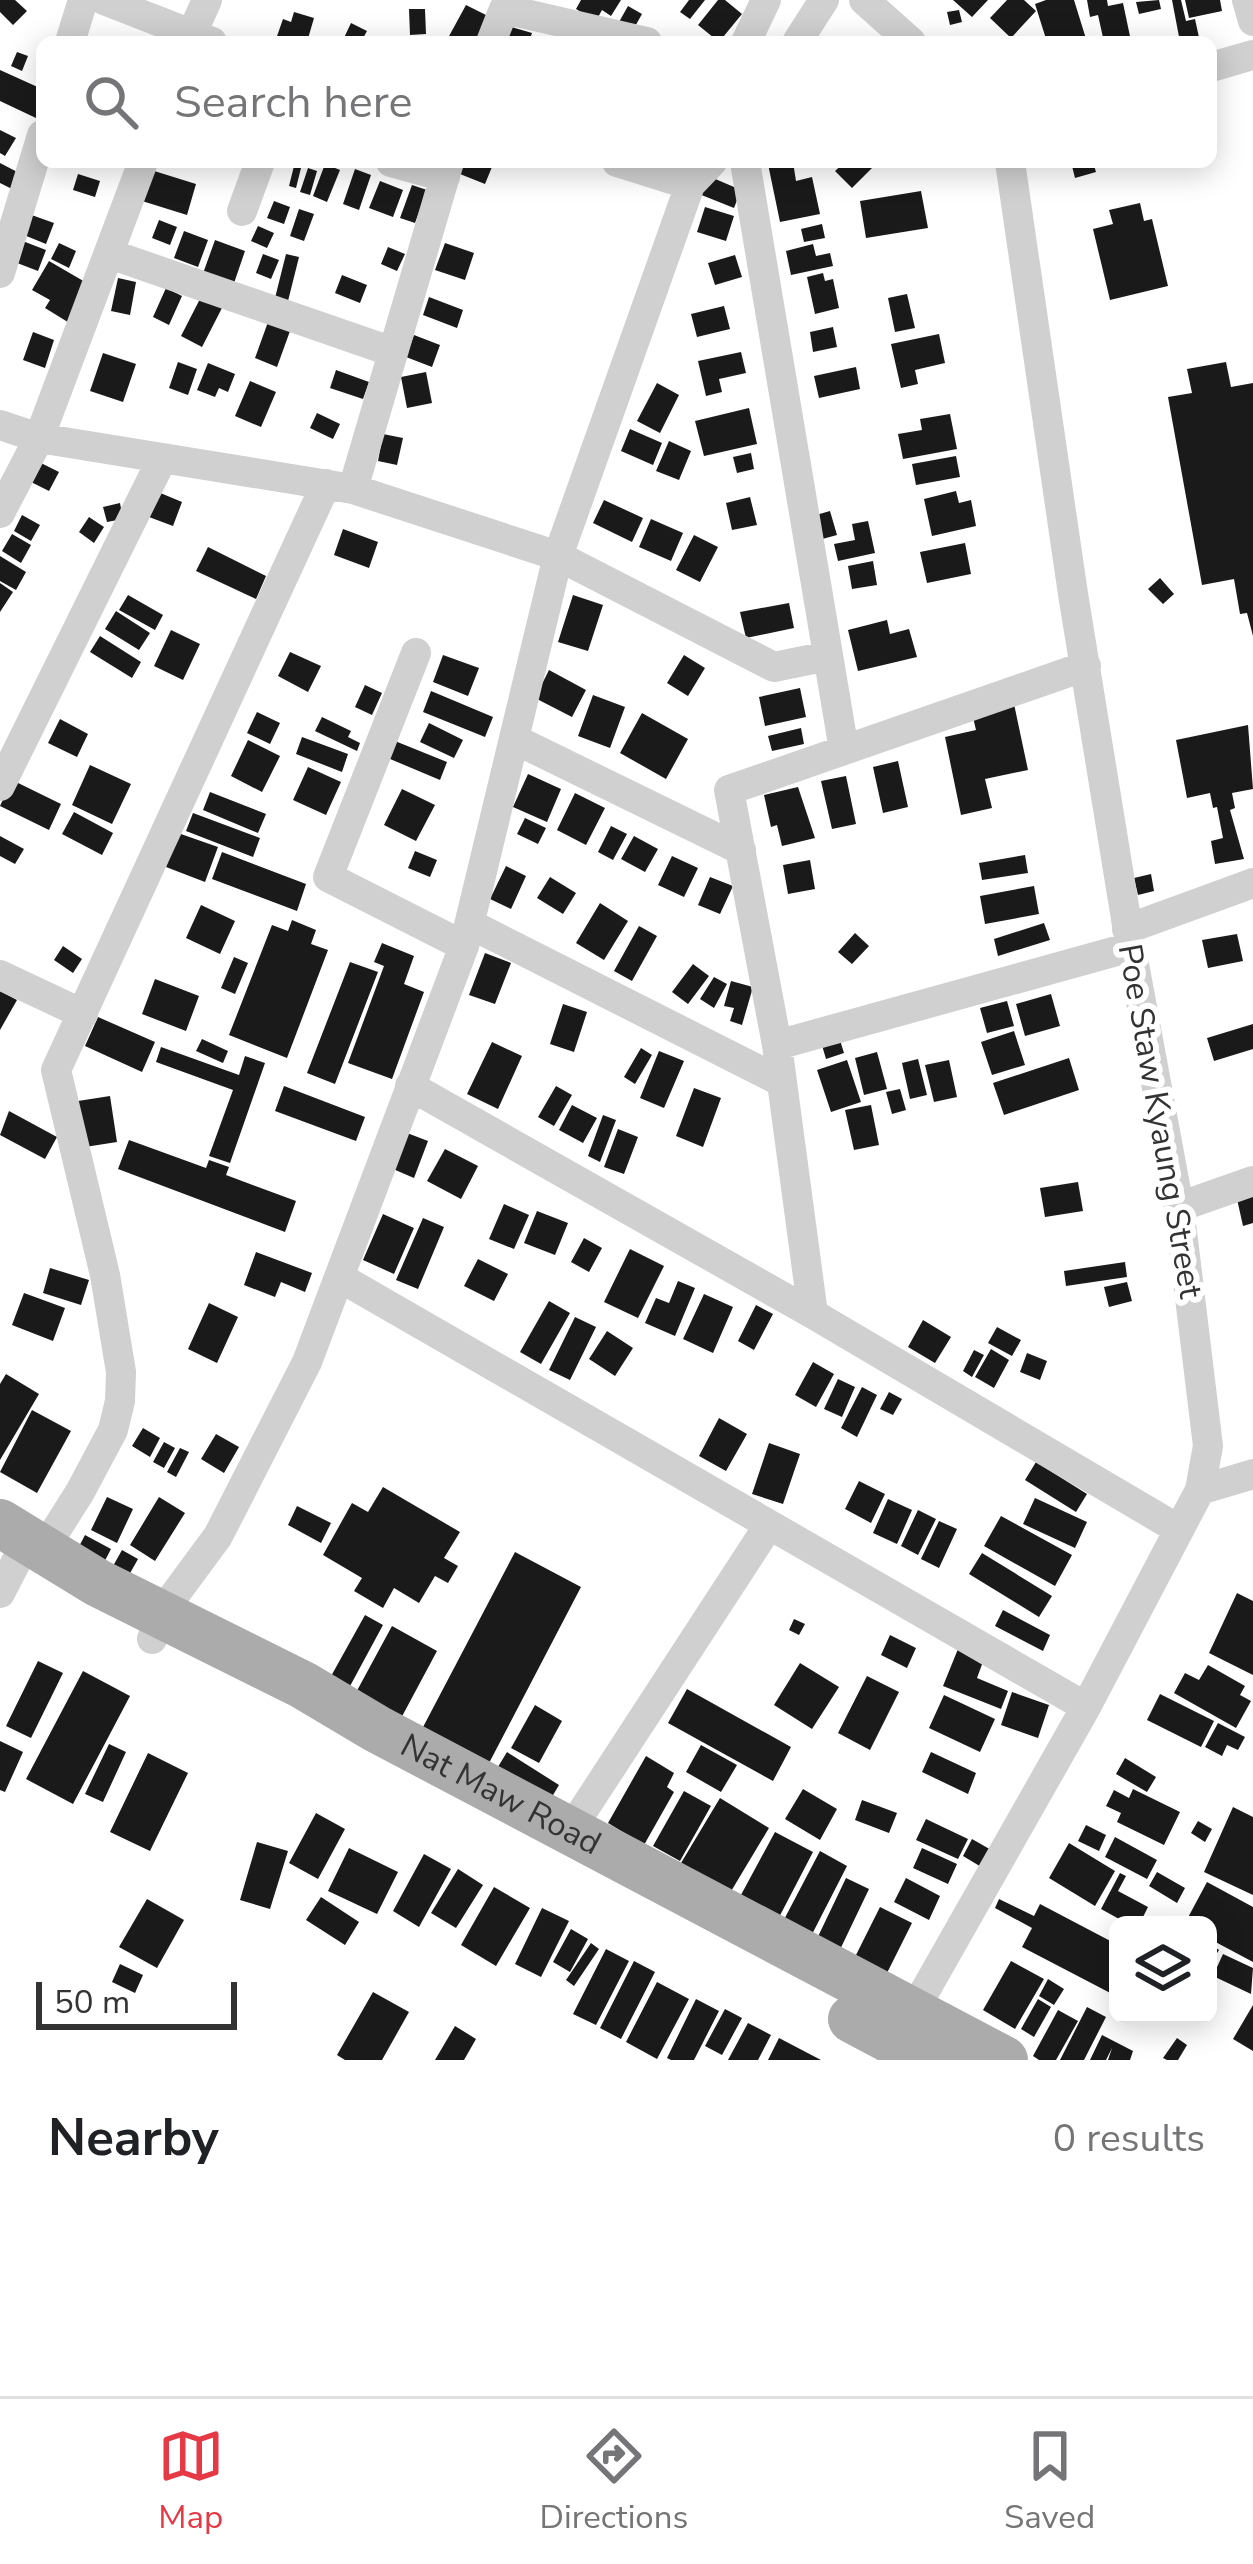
<!DOCTYPE html>
<style>
body{margin:0;font-family:"Nunito Sans",sans-serif;background:#f6f6f6;color:#202124}
.controls{position:absolute;right:36px;bottom:36px;display:grid;overflow:hidden;border-radius:18px;box-shadow:0 6px 30px #0003}
.controls button{width:108px;height:108px;display:grid;place-items:center;padding:0;border:0;border-bottom:3px solid #e0e0e0;background:#fff;color:#202124;font:60px sans-serif}
.scale{position:absolute;left:36px;bottom:30px;width:201px;box-sizing:border-box;padding-left:12px;border:6px solid #333;border-top:0;font-size:33px;line-height:42px;white-space:nowrap;color:#333;-webkit-text-stroke:9px #fff;paint-order:stroke}
.list{margin:0;padding:0;list-style:none}
h2{display:flex;justify-content:space-between;align-items:center;height:156px;margin:0;padding:0 48px;font-size:51px}
h2 small{font-size:39px;font-weight:400;color:#757577}
.icon{flex:none;width:66px;height:66px;fill:none;stroke:currentColor;stroke-width:2;stroke-linecap:round;stroke-linejoin:round}
.map{position:relative;flex:none;width:1253px;height:2060px;overflow:hidden}
.search{position:absolute;background:#fff;box-shadow:0 6px 30px #0003;left:36px;right:36px;top:36px;height:132px;display:flex;align-items:center;gap:30px;box-sizing:border-box;padding:0 42px;border-radius:18px;color:#757577;font-size:45px}
.sheet{height:336px;background:#fff}
nav{display:flex;justify-content:space-around;align-items:center;box-sizing:border-box;height:168px;border-top:3px solid #e0e0e0;background:#fff;font-size:33px;color:#757577}
nav a{display:grid;justify-items:center;gap:6px}
nav .on{color:#e63946}
.map>svg:first-child{display:block}
</style>
<div class="map">
<svg width="1253" height="2060" viewBox="0 0 1253 2060">
<rect width="100%" height="100%" fill="#fff"/>
<!-- building -->
<path fill="#1a1a1a" d="M0,0H15L27,11L13,25L0,12Z
M581,0H621L611,16L602,10L596,21L576,9Z
M689,0H705L690,19L680,12Z
M718,0H725L742,14L719,42L698,25Z
M953,0H988L972,17Z
M1007,0H1024L1036,11L1011,38L990,18Z
M1046,0H1074L1087,42H1047L1035,4Z
M1087,0H1107L1108,6L1123,3L1131,41L1104,42L1098,15L1090,17Z
M1159,0L1161,9L1139,14L1136,2Z
M1172,0H1181L1186,21L1195,19L1200,42H1180Z
M1185,0H1220L1222,11L1189,18Z
M466,5L490,17L477,42L448,38Z
M628,6L642,14L633,30L619,22Z
M409,9H425L426,34L410,35Z
M959,10L962,22L950,25L947,12Z
M294,12L314,18L307,42L276,39L283,19L291,22Z
M351,23L367,31L361,42H342Z
M505,25L532,33L529,42H500Z
M17,52L28,56L22,71L11,66Z
M0,70L42,89L36,118L0,101Z
M0,130L16,138L5,156L0,153Z
M295,162L302,164L296,188L289,186Z
M465,162H494L485,184L460,174Z
M793,162L796,181L812,177L820,214L780,222L768,164Z
M845,162H878L852,188L835,171Z
M1071,162H1093L1096,172L1075,178Z
M0,163L23,175L14,190L0,183Z
M325,164L340,170L327,202L313,196Z
M308,168L317,171L310,195L300,192Z
M355,169L371,175L359,210L343,204Z
M151,170L196,184L187,215L142,201Z
M78,174L100,181L95,197L73,190Z
M706,175L741,190L734,208L699,194Z
M380,181L403,190L393,217L369,208Z
M412,185L427,190L415,223L400,218Z
M921,191L928,228L866,238L860,201Z
M274,201L290,207L284,224L267,218Z
M1140,203L1144,221L1152,219L1168,286L1110,300L1093,229L1113,224L1109,210Z
M705,207L734,216L726,241L697,232Z
M299,209L314,214L304,241L290,236Z
M26,213L54,223L46,244L19,233Z
M159,220L177,227L170,245L152,238Z
M822,224L825,238L804,242L801,229Z
M258,226L274,233L267,248L251,241Z
M184,231L208,240L198,267L174,258Z
M20,240L46,250L38,271L12,261Z
M215,240L245,251L232,289L201,279Z
M59,243L76,251L69,268L51,259Z
M445,243L474,253L465,280L435,270Z
M813,244L816,256L830,253L833,266L791,275L786,251Z
M388,247L405,254L397,271L381,264Z
M263,254L279,260L271,279L256,273Z
M286,254L299,257L288,301L275,298Z
M735,255L742,277L715,285L708,263Z
M49,261L92,286L71,324L45,308L50,300L32,290Z
M823,273L825,281L833,279L839,308L815,314L807,277Z
M342,275L367,285L360,303L335,293Z
M118,278L136,282L130,315L111,311Z
M166,288L182,296L169,325L153,317Z
M907,294L915,328L895,332L888,298Z
M202,295L223,306L202,347L181,336Z
M429,297L463,310L457,328L423,315Z
M724,306L730,329L697,337L691,314Z
M268,322L290,331L277,367L255,358Z
M833,327L837,347L813,352L810,332Z
M33,332L54,340L45,368L23,360Z
M939,334L945,363L915,370L918,384L901,388L891,344Z
M414,335L440,345L432,367L406,357Z
M741,352L746,373L719,379L722,392L706,396L698,361Z
M103,353L136,364L123,402L90,391Z
M178,362L197,369L188,395L169,388Z
M1226,362L1231,387L1253,383V636L1247,613L1240,614L1234,579L1202,585L1168,397L1192,393L1187,369Z
M208,363L235,374L228,392L219,388L215,397L197,390Z
M856,367L860,389L819,398L814,376Z
M336,370L369,382L363,399L330,388Z
M426,372L432,403L407,408L401,377Z
M250,381L276,392L261,427L235,416Z
M657,383L679,395L660,433L637,421Z
M749,408L757,444L704,456L695,421Z
M317,413L340,424L333,439L310,428Z
M950,414L957,449L903,459L898,434L922,430L920,419Z
M630,429L662,443L653,465L621,451Z
M383,434L403,438L397,465L378,461Z
M669,441L691,451L679,480L656,471Z
M751,453L754,469L737,473L733,457Z
M956,456L960,477L916,485L912,464Z
M41,463L59,472L49,491L31,482Z
M956,491L959,503L971,500L976,526L932,536L924,499Z
M158,492L182,502L173,526L149,517Z
M750,497L757,525L732,530L726,503Z
M604,500L643,518L632,542L593,523Z
M120,503L123,519L107,522L103,507Z
M830,511L837,535L815,541L809,517Z
M22,515L40,525L31,541L14,531Z
M89,517L104,527L94,543L79,532Z
M651,519L683,533L671,561L639,547Z
M868,521L875,553L838,561L834,544L855,540L852,524Z
M343,529L378,542L369,568L334,555Z
M12,534L31,545L21,563L2,551Z
M694,535L718,547L700,582L676,570Z
M965,543L971,574L927,583L920,552Z
M208,547L266,576L256,599L196,571Z
M0,556L26,572L16,590L0,581Z
M873,561L877,585L852,589L848,566Z
M1160,578L1174,594L1163,604L1148,589Z
M0,583L13,592L0,612Z
M128,595L163,615L155,630L119,610Z
M573,595L603,605L588,651L558,642Z
M789,603L794,628L746,638L740,612Z
M116,611L150,633L139,650L105,629Z
M887,620L890,634L909,629L917,657L858,671L848,630Z
M171,630L200,644L183,680L154,666Z
M100,636L141,662L132,678L90,652Z
M290,652L321,666L308,692L278,676Z
M443,655L479,668L468,696L433,682Z
M684,655L705,668L688,696L667,683Z
M549,670L586,690L572,717L535,698Z
M365,685L382,693L372,715L355,707Z
M800,688L806,717L765,726L759,697Z
M431,691L493,717L485,737L423,712Z
M593,695L625,707L610,748L578,736Z
M1014,704L1028,770L985,779L992,808L961,815L945,737L976,730L972,713Z
M257,712L280,723L270,744L247,733Z
M642,713L688,739L666,779L620,753Z
M322,717L351,731L348,737L360,743L357,751L315,731Z
M60,719L88,734L77,757L48,743Z
M429,723L463,740L454,758L420,742Z
M1248,725L1253,789L1232,793L1235,808L1230,810L1244,859L1215,864L1211,841L1223,838L1217,807L1213,808L1210,793L1187,798L1176,740Z
M801,728L804,744L772,751L768,736Z
M302,737L348,754L342,772L296,754Z
M390,739L447,762L440,780L383,756Z
M248,740L280,756L262,792L231,776Z
M898,761L908,807L883,813L873,767Z
M90,765L131,784L112,824L72,805Z
M308,767L341,782L326,815L293,800Z
M528,774L561,789L547,822L513,807Z
M846,776L856,824L832,829L821,781Z
M12,780L61,804L49,830L0,806Z
M798,787L815,838L782,846L777,825L771,827L764,795Z
M402,789L435,805L416,841L384,825Z
M210,792L266,814L258,833L203,810Z
M575,793L605,808L586,845L557,830Z
M74,812L113,833L102,855L62,834Z
M193,813L260,838L253,857L186,831Z
M525,818L546,828L538,844L517,834Z
M611,826L627,834L613,860L598,852Z
M178,833L218,847L205,882L166,867Z
M0,836L24,849L15,864L0,856Z
M634,836L658,849L645,872L621,859Z
M415,851L437,860L430,877L408,868Z
M222,852L306,884L297,911L212,879Z
M1025,855L1028,873L982,880L979,863Z
M672,856L698,868L684,897L658,885Z
M810,860L815,889L788,894L783,865Z
M506,866L526,876L511,909L490,899Z
M1151,874L1154,891L1138,895L1134,878Z
M550,877L576,893L563,914L537,898Z
M710,877L733,886L720,914L698,905Z
M1034,886L1039,914L985,924L980,896Z
M600,903L628,921L604,960L576,943Z
M201,905L235,921L220,954L186,938Z
M292,920L316,930L311,944L328,950L287,1058L229,1035L272,925L288,931Z
M1044,923L1050,940L998,956L994,939Z
M639,926L657,936L632,981L614,971Z
M855,933L869,946L852,964L838,952Z
M1237,934L1243,961L1208,968L1202,940Z
M382,943L414,956L404,984L424,992L392,1079L348,1063L384,966L374,962Z
M63,946L82,959L73,973L54,960Z
M485,953L511,963L495,1004L469,995Z
M234,957L248,963L235,994L221,988Z
M350,962L378,972L335,1084L307,1073Z
M693,964L709,976L688,1004L672,992Z
M714,977L727,984L714,1008L700,999Z
M155,979L199,996L186,1031L142,1014Z
M731,981L753,987L742,1025L730,1021L734,1008L724,1006Z
M0,991L17,1000L0,1030Z
M1051,994L1060,1026L1025,1036L1016,1004Z
M1007,1001L1014,1026L987,1033L980,1008Z
M563,1004L587,1012L574,1052L550,1044Z
M98,1017L155,1042L142,1072L85,1046Z
M1253,1024V1049L1214,1061L1207,1038Z
M1014,1031L1025,1065L992,1075L981,1042Z
M839,1037L844,1053L826,1059L821,1042Z
M202,1039L228,1051L223,1063L196,1051Z
M492,1042L522,1056L498,1109L467,1094Z
M161,1047L239,1075L245,1056L265,1063L230,1163L209,1156L233,1090L156,1062Z
M641,1048L652,1055L635,1084L624,1077Z
M659,1051L684,1061L664,1108L640,1098Z
M877,1052L887,1089L864,1095L855,1058Z
M1069,1058L1079,1090L1004,1115L993,1083Z
M918,1059L927,1095L910,1099L902,1063Z
M847,1060L861,1102L831,1112L817,1070Z
M949,1060L957,1097L934,1102L925,1065Z
M284,1086L365,1117L356,1141L275,1111Z
M556,1086L572,1095L554,1126L538,1117Z
M694,1088L721,1098L703,1147L676,1136Z
M900,1089L906,1110L892,1114L886,1092Z
M110,1096L117,1142L85,1147L78,1101Z
M572,1105L597,1118L583,1143L559,1130Z
M871,1105L879,1145L854,1150L845,1110Z
M9,1111L57,1137L45,1159L0,1135Z
M603,1115L616,1120L600,1162L588,1156Z
M618,1129L638,1137L624,1174L604,1167Z
M407,1133L428,1141L414,1178L393,1169Z
M129,1140L206,1168L209,1160L229,1167L226,1175L296,1201L285,1232L118,1169Z
M445,1149L478,1166L461,1199L427,1181Z
M1078,1182L1083,1211L1045,1217L1040,1188Z
M1253,1195V1223L1243,1226L1237,1199Z
M504,1204L529,1215L514,1249L489,1239Z
M537,1211L568,1223L555,1255L524,1243Z
M383,1214L414,1228L394,1274L363,1260Z
M423,1218L444,1227L418,1289L396,1280Z
M584,1238L602,1248L589,1272L571,1262Z
M630,1249L664,1266L638,1318L604,1302Z
M256,1252L312,1273L305,1292L281,1282L275,1297L244,1285Z
M478,1259L508,1274L494,1301L464,1286Z
M1125,1262L1127,1277L1066,1286L1064,1271Z
M50,1268L89,1280L81,1305L43,1293Z
M678,1281L695,1288L675,1336L645,1323L656,1298L669,1303Z
M1127,1282L1132,1301L1109,1307L1104,1287Z
M24,1293L65,1308L53,1341L12,1325Z
M704,1294L733,1307L713,1353L683,1339Z
M549,1301L570,1313L541,1364L520,1352Z
M209,1303L238,1317L217,1363L188,1349Z
M756,1305L773,1314L754,1350L738,1341Z
M575,1317L596,1327L570,1380L549,1370Z
M923,1320L951,1337L935,1363L908,1347Z
M997,1327L1021,1340L1012,1356L988,1343Z
M607,1331L633,1348L615,1376L589,1359Z
M991,1349L1009,1360L994,1388L975,1377Z
M974,1350L984,1355L972,1377L963,1371Z
M1027,1353L1047,1361L1040,1380L1020,1372Z
M813,1362L834,1374L816,1407L795,1395Z
M6,1374L39,1394L0,1460V1384Z
M838,1379L855,1387L842,1417L824,1409Z
M862,1387L877,1395L857,1437L841,1428Z
M889,1392L902,1399L893,1415L880,1409Z
M32,1410L71,1431L37,1493L0,1472Z
M719,1418L747,1434L726,1471L699,1456Z
M143,1428L160,1438L150,1457L132,1446Z
M216,1434L239,1447L224,1473L201,1459Z
M164,1442L175,1448L164,1468L153,1462Z
M769,1443L800,1454L783,1504L752,1494Z
M180,1448L189,1452L176,1477L167,1472Z
M1036,1462L1087,1494L1076,1512L1025,1480Z
M859,1481L885,1494L871,1523L845,1509Z
M383,1487L460,1532L444,1558L458,1566L448,1583L435,1576L419,1603L394,1588L383,1608L354,1591L362,1578L323,1555L352,1503L368,1512Z
M107,1497L133,1509L117,1543L91,1530Z
M159,1497L185,1513L155,1561L130,1545Z
M1035,1498L1087,1522L1075,1548L1023,1524Z
M888,1499L912,1510L897,1544L873,1533Z
M297,1506L331,1523L321,1543L288,1525Z
M918,1510L936,1519L918,1555L901,1546Z
M1001,1516L1072,1555L1055,1586L984,1546Z
M939,1521L957,1529L939,1568L921,1559Z
M85,1535L111,1549L97,1576L71,1562Z
M122,1550L138,1559L124,1584L108,1575Z
M515,1552L581,1587L488,1765L422,1729Z
M982,1553L1052,1596L1039,1617L969,1574Z
M1237,1593L1253,1601V1675L1209,1653Z
M1003,1610L1050,1635L1043,1651L995,1626Z
M365,1615L383,1625L349,1688L330,1678Z
M794,1619L805,1624L799,1635L789,1630Z
M392,1626L437,1651L399,1722L353,1698Z
M890,1635L916,1648L907,1668L881,1655Z
M958,1649L984,1659L977,1678L1008,1691L1001,1709L943,1686Z
M38,1661L63,1673L31,1738L6,1726Z
M800,1663L839,1687L812,1729L774,1705Z
M1208,1665L1245,1686L1240,1695L1251,1701L1236,1728L1174,1693L1185,1673L1199,1680Z
M83,1671L130,1696L73,1804L26,1779Z
M867,1676L899,1692L870,1750L838,1733Z
M687,1689L791,1747L773,1781L668,1723Z
M1012,1692L1049,1705L1038,1738L1001,1725Z
M1160,1694L1214,1721L1201,1747L1147,1720Z
M944,1695L995,1719L980,1752L929,1728Z
M535,1705L562,1721L539,1763L511,1748Z
M1218,1723L1245,1737L1238,1750L1227,1745L1222,1756L1205,1747Z
M0,1741L23,1752L5,1792L0,1790Z
M109,1744L126,1752L103,1802L85,1794Z
M701,1745L737,1765L721,1792L686,1772Z
M507,1752L559,1785L543,1812L490,1780Z
M931,1752L976,1773L968,1794L922,1772Z
M148,1753L188,1773L150,1851L110,1832Z
M646,1756L674,1773L667,1787L674,1792L644,1845L608,1823Z
M1125,1758L1156,1777L1147,1792L1116,1774Z
M803,1789L837,1809L820,1840L785,1819Z
M1133,1789L1180,1812L1164,1845L1117,1822L1121,1813L1106,1806L1114,1790L1129,1798Z
M684,1791L711,1806L680,1861L653,1846Z
M720,1798L769,1828L730,1893L681,1863Z
M862,1800L897,1813L889,1833L855,1820Z
M1233,1807L1253,1817V1895L1204,1872Z
M316,1813L345,1829L318,1879L289,1863Z
M926,1819L968,1839L958,1859L916,1840Z
M1198,1821L1212,1829L1205,1842L1191,1833Z
M1086,1825L1106,1835L1099,1851L1078,1841Z
M775,1832L813,1852L774,1927L735,1906Z
M1115,1837L1157,1860L1147,1879L1105,1857Z
M972,1839L993,1851L983,1868L963,1856Z
M257,1842L288,1851L270,1909L240,1900Z
M1069,1843L1115,1871L1095,1906L1049,1878Z
M349,1848L398,1872L377,1914L328,1891Z
M922,1848L957,1864L948,1884L913,1868Z
M820,1851L847,1866L806,1946L778,1931Z
M424,1854L451,1869L419,1927L393,1911Z
M458,1869L483,1885L456,1928L431,1913Z
M1157,1872L1185,1888L1177,1903L1149,1886Z
M1120,1873L1126,1876L1118,1891L1148,1907L1139,1925H1130L1101,1909Z
M846,1878L869,1889L836,1958L813,1947Z
M906,1878L940,1896L929,1920L894,1902Z
M1207,1882L1253,1907V1962L1208,1938V1925H1184Z
M494,1887L530,1908L496,1966L461,1945Z
M321,1897L359,1922L345,1945L306,1920Z
M147,1899L184,1920L157,1968L119,1947Z
M999,1899L1034,1916L1040,1904L1118,1945V1997L1022,1947L1032,1928L995,1908Z
M880,1907L912,1923L882,1983L850,1967Z
M542,1908L569,1921L541,1977L515,1964Z
M571,1929L588,1939L570,1972L553,1962Z
M1208,1942L1219,1950L1208,1967Z
M591,1943L599,1949L574,1986L566,1980Z
M606,1949L629,1961L596,2025L573,2014Z
M1223,1954L1253,1968L1251,1994L1213,1976Z
M634,1961L655,1972L621,2039L600,2028Z
M1011,1961L1044,1979L1015,2029L983,2010Z
M120,1964L143,1975L135,1993L112,1982Z
M1048,1979L1064,1989L1054,2005L1039,1996Z
M657,1982L689,1999L657,2059L626,2042Z
M373,1992L409,2012L382,2060H345L337,2055Z
M696,1999L719,2011L694,2060H671L667,2058Z
M1038,1999L1051,2007L1034,2037L1021,2029Z
M1253,2005V2051L1233,2039Z
M1087,2007L1106,2017L1084,2060H1060Z
M725,2009L742,2018L722,2055L705,2046Z
M1058,2010L1078,2021L1056,2060H1039L1033,2056Z
M748,2023L771,2035L758,2060H728Z
M455,2026L476,2039L464,2060H435Z
M1102,2035L1133,2051L1130,2060H1108L1112,2048L1106,2060H1090Z
M779,2038L821,2060H768Z
M1177,2038L1187,2045L1178,2060H1167L1163,2058Z"/>
<g fill="none" stroke-linecap="round" stroke-linejoin="round">
<!-- minor -->
<path stroke="#d0d0d0" stroke-width="30" d="M104,0L212,42
M864,0L911,42
M1247,0L1253,21
M70,42L83,0
M188,42L207,0
M491,42L504,9L647,42
M746,42L766,0
M797,42L824,0
M1211,67L1253,55
M391,162L445,177
M617,162L690,185
M745,162L844,750
M242,211L260,162
M110,254L393,352
M0,273L42,135
M0,425L39,438L353,489L558,556L774,667L828,656
M353,489L449,162
M0,513L39,438L143,162
M416,653L328,877L464,946
M514,739L741,850
M0,786L162,459
M472,925L782,1082
M1127,929L1253,883
M0,975L83,1014
M777,1045L1131,947
M410,1086L813,1314L1178,1529
M1179,1207L1253,1181
M339,1277L1086,1707
M813,1314L777,1045L729,790L1086,666
M1200,1490L1253,1474
M44,1549L80,1492L113,1430L120,1401L121,1372L105,1275L56,1070L326,484
M0,1593L16,1562
M152,1639L162,1612L218,1536L307,1362L464,946L558,556L690,185L712,162
M571,1829L769,1525
M905,2026L1086,1707L1200,1490L1208,1446L1179,1207L1129,937L1073,594L1010,162"/>
<!-- primary -->
<g stroke="#ababab" stroke-width="48">
<path id="s1" d="M0,1523L98,1583L303,1685L377,1729L1004,2060"/>
<path d="M852,2019L929,2060"/>
</g>
</g>
<g text-anchor="middle" dominant-baseline="central" stroke-width="12" stroke-linejoin="round" paint-order="stroke">
<!-- street labels -->
<g font-size="33" fill="#333" stroke="#fff">
<text transform="translate(1160 1121) rotate(80)">Poe Staw Kyaung Street</text>
<text stroke="none"><textPath href="#s1" startOffset="570">Nat Maw Road</textPath></text>
</g>
</g>
</svg>
<div class="controls">
<button><svg class="icon" aria-label="layers" viewBox="0 0 24 24"><path d="M12 4l9 5-9 5-9-5zM3 14l9 5 9-5"/></svg></button>
</div>
<div class="scale">50 m</div>
<div class="search"><svg class="icon" aria-label="search" viewBox="0 0 24 24"><circle cx="10" cy="10" r="6"/><path d="M15 15l6 6"/></svg>Search here</div>
</div>
<section class="sheet">
<h2>Nearby<small>0 results</small></h2>
<ul class="list">
</ul>
</section>
<nav>
<a class="on"><svg class="icon" aria-label="map" viewBox="0 0 24 24"><path d="M3 6l6-2 6 2 6-2v14l-6 2-6-2-6 2zM9 4v14M15 6v14"/></svg>Map</a>
<a><svg class="icon" aria-label="directions" viewBox="0 0 24 24"><path d="M12 3l9 9-9 9-9-9zM9 14v-3h6M13 9l2 2-2 2"/></svg>Directions</a>
<a><svg class="icon" aria-label="saved" viewBox="0 0 24 24"><path d="M7 4h10v16l-5-4-5 4z"/></svg>Saved</a>
</nav>
